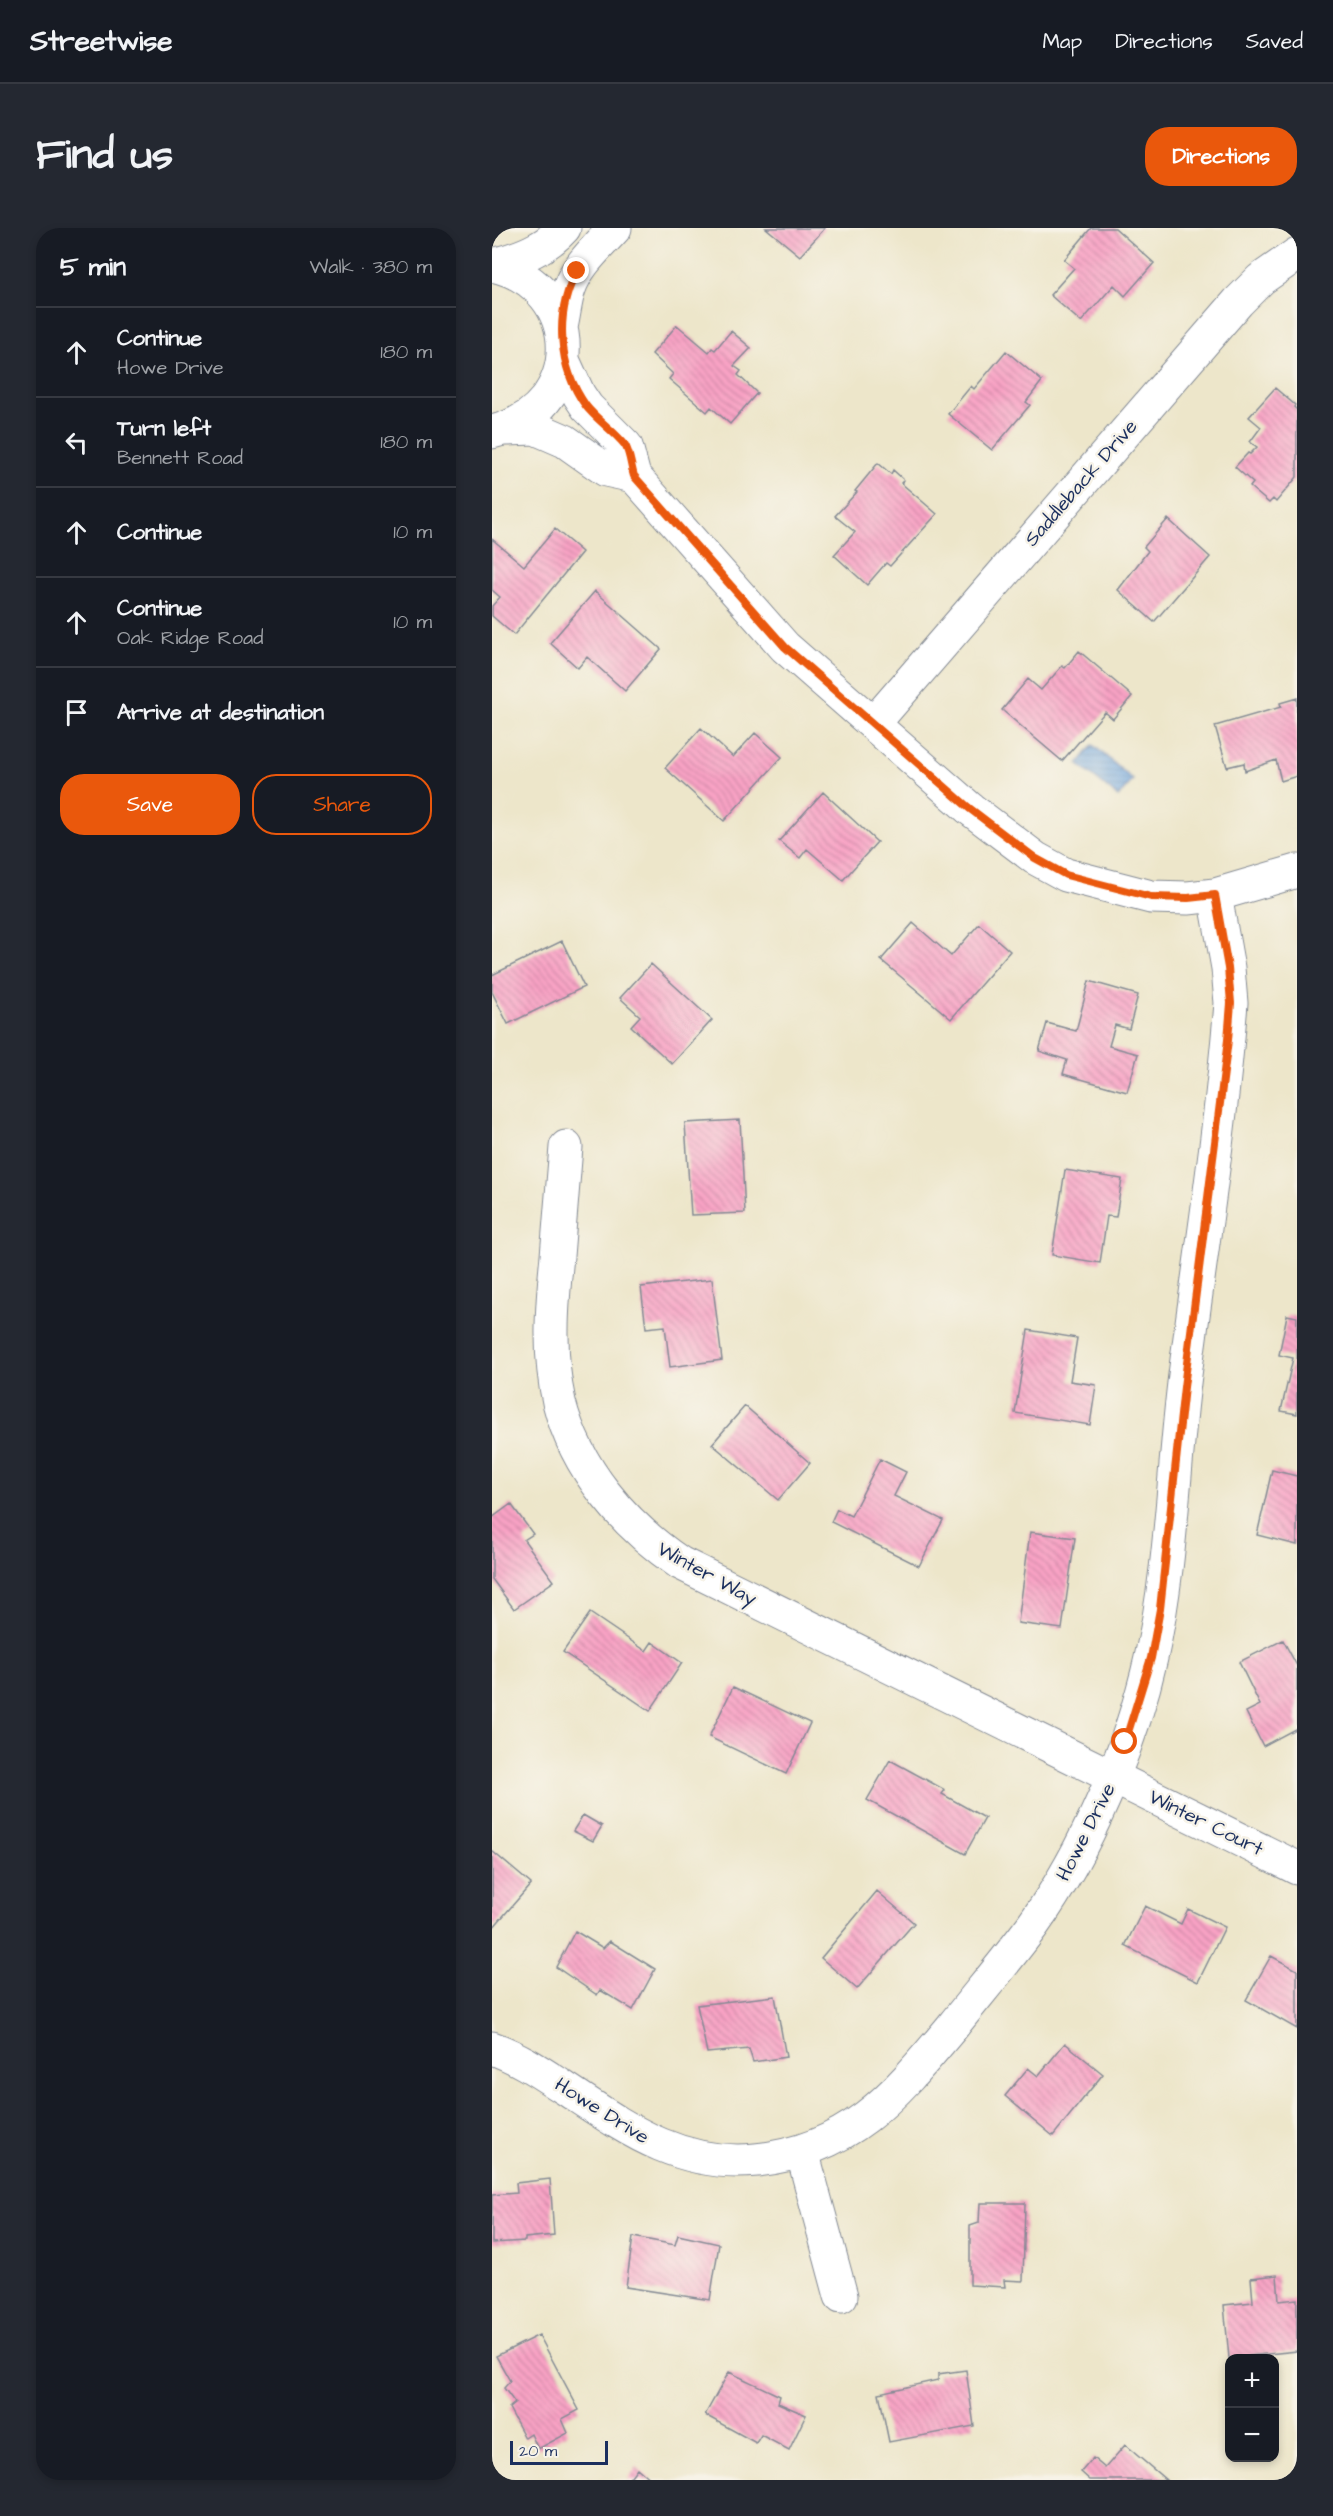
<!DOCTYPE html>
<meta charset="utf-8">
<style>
body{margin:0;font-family:"Architects Daughter",sans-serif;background:#242831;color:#f1f3f6}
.controls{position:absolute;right:18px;bottom:18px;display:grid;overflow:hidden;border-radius:12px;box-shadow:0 3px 9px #0003}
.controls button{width:54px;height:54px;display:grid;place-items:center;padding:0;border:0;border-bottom:2px solid #363941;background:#171b24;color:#f1f3f6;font:30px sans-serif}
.scale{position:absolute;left:18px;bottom:15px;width:98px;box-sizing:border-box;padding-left:6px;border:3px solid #1b2f5e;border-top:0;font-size:16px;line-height:21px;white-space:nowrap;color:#1b2f5e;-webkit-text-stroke:4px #f7f3e8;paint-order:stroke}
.stop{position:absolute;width:18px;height:18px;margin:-14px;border:4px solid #ea580c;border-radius:50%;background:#fff}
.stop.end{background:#ea580c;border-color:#fff;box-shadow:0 2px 6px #0008}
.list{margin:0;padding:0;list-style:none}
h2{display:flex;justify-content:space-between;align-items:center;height:78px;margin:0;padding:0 24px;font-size:26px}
h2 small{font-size:20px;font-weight:400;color:#9ea1a6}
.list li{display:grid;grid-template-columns:39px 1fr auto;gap:18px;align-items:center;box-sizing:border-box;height:90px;padding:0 24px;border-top:2px solid #363941}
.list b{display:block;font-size:22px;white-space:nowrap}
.list p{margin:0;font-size:20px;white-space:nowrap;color:#9ea1a6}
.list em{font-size:20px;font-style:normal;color:#9ea1a6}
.actions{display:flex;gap:12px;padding:18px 24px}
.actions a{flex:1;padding:14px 0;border:2px solid #ea580c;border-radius:24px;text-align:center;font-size:21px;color:#ea580c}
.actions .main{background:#ea580c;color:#fff}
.icon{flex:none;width:33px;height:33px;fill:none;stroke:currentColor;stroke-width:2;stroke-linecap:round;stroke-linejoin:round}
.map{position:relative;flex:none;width:805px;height:2252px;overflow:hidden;border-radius:24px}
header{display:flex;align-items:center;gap:36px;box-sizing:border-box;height:84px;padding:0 30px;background:#171b24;border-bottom:2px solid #363941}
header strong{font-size:28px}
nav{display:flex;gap:33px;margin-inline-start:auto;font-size:21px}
.intro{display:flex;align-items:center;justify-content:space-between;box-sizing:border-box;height:144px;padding:0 36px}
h1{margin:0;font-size:42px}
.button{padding:15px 27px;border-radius:24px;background:#ea580c;color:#fff;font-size:21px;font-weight:700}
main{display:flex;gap:36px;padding:0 36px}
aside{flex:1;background:#171b24;border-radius:24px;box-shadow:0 3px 9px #0003}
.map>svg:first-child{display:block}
</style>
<header>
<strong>Streetwise</strong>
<nav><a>Map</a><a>Directions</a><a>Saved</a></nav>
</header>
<div class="intro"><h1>Find us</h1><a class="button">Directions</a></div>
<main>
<aside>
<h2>5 min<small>Walk · 380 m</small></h2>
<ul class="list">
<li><svg class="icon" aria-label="ahead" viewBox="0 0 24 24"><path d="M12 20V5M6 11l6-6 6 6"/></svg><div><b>Continue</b><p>Howe Drive</p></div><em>180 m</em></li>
<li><svg class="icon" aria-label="left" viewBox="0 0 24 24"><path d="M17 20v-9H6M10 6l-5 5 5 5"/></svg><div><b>Turn left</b><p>Bennett Road</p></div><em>180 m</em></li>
<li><svg class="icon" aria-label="ahead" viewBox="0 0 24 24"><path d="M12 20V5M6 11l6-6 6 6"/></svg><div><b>Continue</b></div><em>10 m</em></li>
<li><svg class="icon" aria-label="ahead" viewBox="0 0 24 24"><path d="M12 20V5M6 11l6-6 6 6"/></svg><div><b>Continue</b><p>Oak Ridge Road</p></div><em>10 m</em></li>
<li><svg class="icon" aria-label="arrive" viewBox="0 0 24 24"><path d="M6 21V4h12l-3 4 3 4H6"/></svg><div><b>Arrive at destination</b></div></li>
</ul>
<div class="actions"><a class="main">Save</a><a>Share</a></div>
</aside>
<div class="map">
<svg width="805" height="2252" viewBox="0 0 805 2252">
<defs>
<pattern id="water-rules" width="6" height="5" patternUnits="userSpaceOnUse" patternTransform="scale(1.5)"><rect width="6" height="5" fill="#70a6de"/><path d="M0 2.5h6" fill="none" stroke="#5b88b7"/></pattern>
<pattern id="building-back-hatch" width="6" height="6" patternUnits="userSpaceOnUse" patternTransform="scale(1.5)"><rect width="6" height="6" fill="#f9a3c5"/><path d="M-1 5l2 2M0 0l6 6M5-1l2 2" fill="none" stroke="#c985a3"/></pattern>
</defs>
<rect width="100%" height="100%" fill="#f7f3e8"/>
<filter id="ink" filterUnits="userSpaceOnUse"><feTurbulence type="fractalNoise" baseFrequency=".0167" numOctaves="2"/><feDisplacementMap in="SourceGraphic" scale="12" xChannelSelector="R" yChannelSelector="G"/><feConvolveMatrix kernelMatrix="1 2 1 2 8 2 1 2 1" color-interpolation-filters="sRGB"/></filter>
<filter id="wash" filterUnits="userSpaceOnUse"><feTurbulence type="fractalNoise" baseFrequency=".008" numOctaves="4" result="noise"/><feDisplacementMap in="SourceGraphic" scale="24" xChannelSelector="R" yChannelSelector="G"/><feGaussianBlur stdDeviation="1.35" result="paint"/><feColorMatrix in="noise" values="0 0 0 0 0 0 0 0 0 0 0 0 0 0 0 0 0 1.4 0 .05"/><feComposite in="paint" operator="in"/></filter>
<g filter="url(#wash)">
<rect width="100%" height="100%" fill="#ede6ca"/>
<!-- water -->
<path fill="url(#water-rules)" stroke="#466a9e" stroke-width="1.5" d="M601,517L641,552L626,569L586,536Z"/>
<g id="blocks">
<!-- building -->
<path fill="url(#building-back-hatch)" d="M274,0H333L308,28Z
M599,0H623L662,35L633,68L622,57L589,94L558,67L582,40L572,32Z
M185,97L217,124L220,120L223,122L239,103L259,120L242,138L249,143L246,147L265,165L238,196L219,179L215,184L177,151L181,146L160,126Z
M514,123L550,153L534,174L538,177L500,222L456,186L479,158L482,161Z
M783,160L803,177L802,179L805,182V249L784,274L781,271L777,275L758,259L761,255L743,239L756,225L758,226L765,219L758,214L769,199L757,189Z
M386,235L399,246L401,242L412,252L409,255L445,286L398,338L394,335L375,357L342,327L363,304L343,288L365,264L363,263Z
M676,291L718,329L662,394L626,362L656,323L652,319Z
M63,301L90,324L22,407L0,388V378L8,369L0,362V311L32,338Z
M103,363L169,421L133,463L95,429L86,440L58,415Z
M587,423L640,468L621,491L613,484L570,533L510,482L536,451L549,462L570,438L573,440Z
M805,470V548L789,553L784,532L753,543L752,535L735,539L723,498L789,479L788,475Z
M209,500L241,529L263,505L290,529L232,593L173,540Z
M331,564L385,614L351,652L315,621L308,630L287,613Z
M421,695L459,728L487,696L518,723L459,791L389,732Z
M70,713L92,759L16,796L0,764V747Z
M159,736L220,792L180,836L139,798L148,788L128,770Z
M597,753L646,767L637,801L623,797L617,818L646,826L635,864L571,846L575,832L547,823L555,795L584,803Z
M248,892L253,985L199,987L193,895Z
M573,942L630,951L624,989L615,988L608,1035L560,1027Z
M220,1051L230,1132L178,1139L173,1098L154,1100L149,1059Z
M795,1087L805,1089V1186L789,1183L801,1130L787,1127Z
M536,1102L585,1110L578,1153L604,1157L598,1197L523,1185Z
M253,1178L318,1235L286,1272L220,1216Z
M388,1231L414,1244L402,1268L451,1292L427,1338L339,1294L345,1281L359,1288Z
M780,1242L805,1248V1317L765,1307Z
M19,1276L41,1306L32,1312L62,1353L22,1381L0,1351V1290Z
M538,1304L583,1310L570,1401L526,1395Z
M98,1385L154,1423L160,1414L190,1435L158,1483L71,1424Z
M791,1412L805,1438V1500L771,1518L754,1484L768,1477L747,1434Z
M241,1459L318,1495L294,1546L217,1509Z
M398,1532L453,1562L450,1566L493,1590L473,1626L375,1572Z
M91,1587L110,1598L101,1613L81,1603Z
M0,1623L39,1656L0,1701Z
M385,1663L422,1695L365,1761L329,1730Z
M653,1678L689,1696L696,1681L733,1699L706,1754L633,1718Z
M83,1703L111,1720L118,1713L163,1741L141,1782L108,1762L105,1767L64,1739Z
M779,1728L805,1742V1801L754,1772Z
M283,1768L294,1829L261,1834L257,1821L215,1825L205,1777Z
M573,1815L611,1846L561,1908L513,1868L536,1840L546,1848Z
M58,1951L62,2007L33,2010V2013L0,2015V1967L25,1965L24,1955Z
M488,1975H533L531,2053L512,2052L513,2059L478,2057V1998L487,1995Z
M186,2007L227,2016L218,2072L134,2059L141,2009L183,2017Z
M785,2047L787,2073L805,2071V2123L737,2130L732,2077L761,2074L759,2050Z
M47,2107L87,2182L70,2191L76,2205L46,2221L39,2206L33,2210L17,2180L23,2175L12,2160L18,2153L4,2128Z
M474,2142L482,2198L397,2214L387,2165L446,2152V2146Z
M237,2144L288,2168L286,2175L314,2187L297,2222L269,2207L264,2215L213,2187Z
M633,2217L674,2252H598L589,2244L601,2230L613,2240Z
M145,2240L159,2252H136Z"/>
</g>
</g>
<g filter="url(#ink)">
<use href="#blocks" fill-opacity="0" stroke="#848a94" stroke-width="1.5"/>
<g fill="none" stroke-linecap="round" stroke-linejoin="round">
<!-- minor casing -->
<g stroke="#848a94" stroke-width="35">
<path id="minor" d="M0,37C95,58 95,182 0,204
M1,37C28,30 53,21 72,0
M69,99C72,87 73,73 77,61C85,37 106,19 123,0
M71,132L87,167L95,179L134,218L142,248L293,419L477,580L543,630L574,647L659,669L696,670L723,667L805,643
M14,201L43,200L73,213L114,242L142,248
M382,495L746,74L769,51L805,26
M74,919C71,955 68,992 65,1028C60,1076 56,1126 67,1174C84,1241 132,1297 188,1335L805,1640
M0,1820C26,1829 48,1844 71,1859C132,1899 187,1940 264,1932C359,1922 403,1867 460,1799C487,1765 515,1732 541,1697C594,1623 639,1519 659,1430C680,1338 681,1241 693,1147C709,1024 729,900 739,775L736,740L723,667
M310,1923L349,2068"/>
</g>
<!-- minor -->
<use href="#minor" stroke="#fff" stroke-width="33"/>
</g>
</g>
<g fill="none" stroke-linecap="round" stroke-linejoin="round" filter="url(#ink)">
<!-- route -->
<path stroke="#ea580c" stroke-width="8" d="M85,43C62,85 66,139 94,178C105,192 122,203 133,217C138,225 139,239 142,248L293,419L477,580L543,630L574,647L659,669L696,670L723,667L736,740L739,775L736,812L692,1159L668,1381L659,1430L633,1514"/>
</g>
<g text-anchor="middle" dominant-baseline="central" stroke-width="5" stroke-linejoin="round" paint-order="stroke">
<!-- street labels -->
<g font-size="20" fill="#1b2f5e" stroke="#f7f3e8">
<text transform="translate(589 255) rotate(-49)">Saddleback Drive</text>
<text transform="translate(215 1346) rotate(29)">Winter Way</text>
<text transform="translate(714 1595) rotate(26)">Winter Court</text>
<text transform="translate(594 1604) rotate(-63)">Howe Drive</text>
<text transform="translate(110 1883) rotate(32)">Howe Drive</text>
</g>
</g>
</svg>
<div class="controls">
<button>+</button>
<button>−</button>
</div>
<div class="scale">20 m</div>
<div class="stop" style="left:633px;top:1514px"></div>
<div class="stop end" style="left:85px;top:43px"></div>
</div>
</main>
